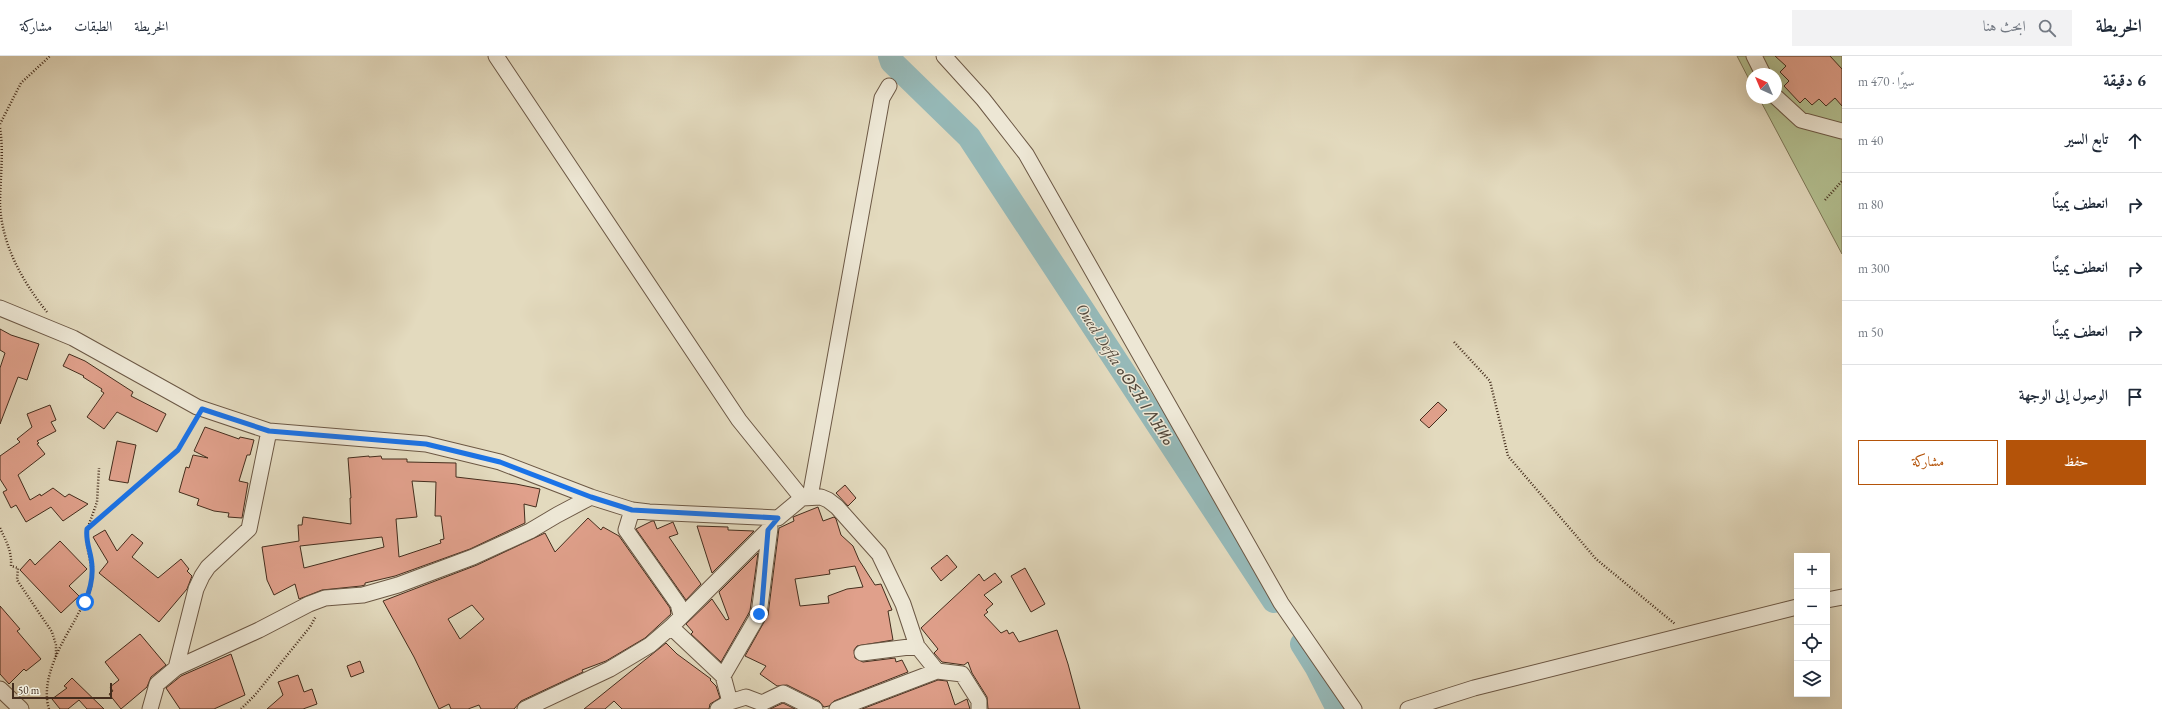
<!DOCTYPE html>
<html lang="ar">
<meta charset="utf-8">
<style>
body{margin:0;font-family:"EB Garamond",Amiri,"Noto Sans Tifinagh",serif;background:#f2f2f3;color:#1f2937;direction:rtl}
.controls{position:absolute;right:12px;bottom:12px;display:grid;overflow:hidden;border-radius:0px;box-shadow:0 4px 16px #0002}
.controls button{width:36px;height:36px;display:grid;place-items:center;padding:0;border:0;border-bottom:1px solid #e0e1e3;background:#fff;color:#1f2937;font:20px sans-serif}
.compass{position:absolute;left:1746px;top:12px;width:36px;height:36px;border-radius:50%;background:#fff;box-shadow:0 4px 16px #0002;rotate:316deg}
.scale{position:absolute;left:12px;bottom:10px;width:100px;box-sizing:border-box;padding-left:4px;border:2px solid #442d1d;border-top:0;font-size:11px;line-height:14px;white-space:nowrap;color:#442d1d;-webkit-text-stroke:3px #ede7d5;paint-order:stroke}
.stop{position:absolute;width:12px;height:12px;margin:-9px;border:3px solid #1a73e8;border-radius:50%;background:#fff}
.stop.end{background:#1a73e8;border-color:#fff;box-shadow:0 1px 4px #0008}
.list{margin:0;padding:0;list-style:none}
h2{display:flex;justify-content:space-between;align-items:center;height:52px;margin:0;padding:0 16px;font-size:17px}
h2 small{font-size:13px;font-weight:400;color:#747a83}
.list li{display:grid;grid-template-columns:26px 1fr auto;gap:12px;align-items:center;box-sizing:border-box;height:64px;padding:0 16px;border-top:1px solid #e0e1e3}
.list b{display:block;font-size:15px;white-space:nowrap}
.list em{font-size:13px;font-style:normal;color:#747a83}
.actions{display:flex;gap:8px;padding:12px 16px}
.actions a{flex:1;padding:9px 0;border:1px solid #b45309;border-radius:0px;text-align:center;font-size:14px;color:#b45309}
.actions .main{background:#b45309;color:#fff}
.icon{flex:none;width:22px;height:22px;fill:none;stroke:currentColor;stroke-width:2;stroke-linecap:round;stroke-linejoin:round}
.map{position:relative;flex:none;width:1842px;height:653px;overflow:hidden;direction:ltr}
header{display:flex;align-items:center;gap:24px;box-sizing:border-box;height:56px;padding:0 20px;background:#fff;border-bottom:1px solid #e0e1e3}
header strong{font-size:19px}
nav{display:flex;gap:22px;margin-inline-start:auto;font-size:14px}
.search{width:280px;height:36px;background:#f2f2f3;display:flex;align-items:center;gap:10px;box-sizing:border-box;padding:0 14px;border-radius:0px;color:#747a83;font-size:15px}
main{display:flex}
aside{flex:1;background:#fff}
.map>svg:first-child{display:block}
</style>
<header>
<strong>الخريطة</strong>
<div class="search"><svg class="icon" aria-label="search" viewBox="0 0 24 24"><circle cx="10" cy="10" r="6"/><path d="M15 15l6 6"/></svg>ابحث هنا</div>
<nav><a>الخريطة</a><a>الطبقات</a><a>مشاركة</a></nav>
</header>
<main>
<aside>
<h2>6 دقيقة<small>سيرًا · 470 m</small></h2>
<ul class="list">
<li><svg class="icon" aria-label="ahead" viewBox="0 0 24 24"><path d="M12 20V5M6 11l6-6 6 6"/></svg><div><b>تابع السير</b></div><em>40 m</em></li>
<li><svg class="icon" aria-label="right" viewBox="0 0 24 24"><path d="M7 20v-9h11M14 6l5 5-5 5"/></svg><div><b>انعطف يمينًا</b></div><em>80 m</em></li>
<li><svg class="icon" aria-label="right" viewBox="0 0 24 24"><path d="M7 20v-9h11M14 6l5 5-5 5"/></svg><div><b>انعطف يمينًا</b></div><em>300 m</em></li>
<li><svg class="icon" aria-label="right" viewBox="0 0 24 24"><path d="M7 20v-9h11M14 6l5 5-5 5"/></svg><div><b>انعطف يمينًا</b></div><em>50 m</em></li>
<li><svg class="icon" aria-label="arrive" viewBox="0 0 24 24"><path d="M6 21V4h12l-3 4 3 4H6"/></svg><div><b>الوصول إلى الوجهة</b></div></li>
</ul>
<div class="actions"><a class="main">حفظ</a><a>مشاركة</a></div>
</aside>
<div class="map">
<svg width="1842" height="653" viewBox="0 0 1842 653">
<rect width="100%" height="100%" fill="#e3dabe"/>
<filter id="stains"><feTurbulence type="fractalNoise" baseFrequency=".005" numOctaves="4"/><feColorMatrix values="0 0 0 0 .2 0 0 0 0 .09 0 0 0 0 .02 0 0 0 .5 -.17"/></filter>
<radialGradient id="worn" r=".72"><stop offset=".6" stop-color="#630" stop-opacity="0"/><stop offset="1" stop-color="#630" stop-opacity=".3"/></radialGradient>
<!-- green -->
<path fill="#b3c091" stroke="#7c7657" d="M1737,0H1842V198L1759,42H1776V18H1752V29Z"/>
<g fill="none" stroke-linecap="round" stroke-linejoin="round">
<!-- river -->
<path stroke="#96b9b8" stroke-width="24" d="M890,0L892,6L969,81L1274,545
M1302,588L1317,612L1338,653"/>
</g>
<!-- building -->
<path fill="#e0a08b" stroke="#442d1d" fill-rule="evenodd" d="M1775,0H1830L1842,13V50L1835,42L1826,50L1819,43L1812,49L1805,42L1800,47L1784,30L1789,25L1780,16L1786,10Z
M0,273L11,279L39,288L27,324L18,321L0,368V312L5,297L0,294Z
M69,298L85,305L133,336L131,340L166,358L157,376L117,356L104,373L87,361L104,337L101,335L102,333L83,321L84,320L63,310Z
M1438,346L1447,354L1429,372L1420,364Z
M50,349L56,364L51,366L56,375L37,385L39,387L37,388L45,398L18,419L30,444L40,438L41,440L53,432L65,441L69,438L88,448L63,465L51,451L26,466L16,449L11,452L3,436L7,434L0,423V400L20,386L17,383L32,371L27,358Z
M205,371L239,383L240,381L254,384L250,399H247L239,425L248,427L242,462L228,461L229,457L214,455L197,449L199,443L179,436L186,411L189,412L193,399L208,402L194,395Z
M117,385L136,389L128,427L109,424Z
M369,400V401L381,400L382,403H407V406L456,407V421L516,428L540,433L536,451L524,448L525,467L470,493L395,520L365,527V529L361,530L322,534L299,543L295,528L274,539L267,524L262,491L299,485L298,469H302L303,461L351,468L350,442H351L348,402ZM412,425L436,426L435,460H441L444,483L440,484L441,487L399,501L396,463L417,461ZM382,481L384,491L304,512L300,490Z
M845,429L856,442L848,450L836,437Z
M818,451L823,465L834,461L836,463L841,479L853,490L859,504L875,529L881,528L892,554L888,555L893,584L857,590L854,594L855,602L863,606L895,602L896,606L902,604L908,616L834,645L829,650L824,651L819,645L787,629L777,630L760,618L766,610L745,600L768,559L779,472L794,465L793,461ZM855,510L863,531L847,533L828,540L829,547L800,550L795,523L830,518L829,514Z
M588,462L601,474L603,471L619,480L670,552L671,558L645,582L606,605L582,614L583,616L521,645L514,653H481L479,649L468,653H451L449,648L439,653L414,601L383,545L477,509L545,477L555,496ZM472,549L484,563L460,583L448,563Z
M652,465H654L657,473L673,466L678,478L669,481L701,528L686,544L636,473Z
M697,470L728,471V474L754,475L712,517Z
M105,474L117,495L132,478L143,487L132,501L158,522L181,503L189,513L187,515L192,520L187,533L159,566L99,517L108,506L93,481Z
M60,485L87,513L69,530L79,540L61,557L20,514L30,503L35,509Z
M758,497L750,555L721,606L691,578L693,576L686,568L712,543L726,564L729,563L719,536Z
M947,499L957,511L941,525L931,512Z
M1025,512L1045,548L1031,556L1011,520Z
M995,517L1002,526L984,539L993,548L986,554L988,556L984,559L1001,577L1007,574L1009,578L1013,576L1019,586L1057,574L1068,608L1080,653H988L987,641L972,617L968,606L964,609L942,606L934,597L938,593L921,572L979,518L984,525Z
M0,550L20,573L17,575L41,603L26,615L24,613L9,628L0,618Z
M140,578L166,609L151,621L147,631L121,653L109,638L113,635L110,631L119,624L105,606Z
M666,587L677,598L711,623L710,624L716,630L720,642L710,648L709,653H622L614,645L605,653H584Z
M231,598L245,639L214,653H180L166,632L181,620Z
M360,605L364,616L351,621L347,610Z
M298,619L304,636L312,633L317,648L303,653H267L283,639L278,626Z
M72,622L104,653H87L79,644L68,653H60L52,643L67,632L64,630Z
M938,624L947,625L955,649L967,643L970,653H862Z
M783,647L795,653H770Z"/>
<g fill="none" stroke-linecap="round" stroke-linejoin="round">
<!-- street casing -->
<g stroke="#6c5845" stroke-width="17">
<path id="street" d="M496,0L739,364L802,442
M944,0L983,43L1026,98L1281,547L1354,653
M1754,0L1763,18
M1776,41L1801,64L1842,75
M0,252L73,282L197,351L269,375L426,388L500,406L591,441L632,454L649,456L778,462L802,442L821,441L828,444L837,451L879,498L903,548L917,590L937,615L962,618L979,645V653
M810,441L882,42L889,30
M632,454L626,474L678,548L681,559
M1827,544L1842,541
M671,571L723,620
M862,597L917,590
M176,612L259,574L309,548L325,542L363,539L398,529L473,501L530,475L557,459L591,441
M0,633L21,653
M730,646L746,641L762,647L783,637L815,653
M150,653L157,628L176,612L196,533L202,520L208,511L249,473L269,375
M525,653L610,613L650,589L671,571L768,474
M718,653L730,646L723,620L759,558L770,472
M837,653L937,615
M1408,653L1474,632L1797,551"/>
</g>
<!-- path -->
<path stroke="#442d1d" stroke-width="2.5" stroke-dasharray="1 2" stroke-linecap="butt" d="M0,68L21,27L50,0
M0,72C4,97 0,123 0,149C2,189 22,225 47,256
M1825,144L1842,125
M1454,286L1490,325L1508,400L1596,503L1675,568
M88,471L97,446L99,412
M0,472C6,485 12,495 11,510L18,512L17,524L52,576L56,589V601
M49,653C40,624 61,588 75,564C80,553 89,542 91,531C95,510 84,493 87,473L178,394L195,365
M241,653L255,639L310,571L316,560"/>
<!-- street -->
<use href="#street" stroke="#ede7d5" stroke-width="15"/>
</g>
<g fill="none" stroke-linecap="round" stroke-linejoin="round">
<!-- route -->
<path stroke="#1a73e8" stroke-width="5" d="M85,546C90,534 93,524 92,511C92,497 85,487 87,473L178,394L202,353L269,375L426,388L500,406L591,441L632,454L778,462L768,474L762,549L759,558"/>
</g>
<g text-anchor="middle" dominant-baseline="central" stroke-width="3" stroke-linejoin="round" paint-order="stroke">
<!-- water labels -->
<g font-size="16" font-style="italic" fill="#54493c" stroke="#ede7d5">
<text transform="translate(1125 318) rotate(57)">Oued Defla ⴰⵙⵉⴼ ⵏ ⴷⴼⵍⴰ</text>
</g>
</g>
<rect width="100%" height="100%" filter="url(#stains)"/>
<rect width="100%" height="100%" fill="url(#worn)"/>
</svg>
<div class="controls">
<button>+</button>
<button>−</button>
<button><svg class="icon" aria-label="locate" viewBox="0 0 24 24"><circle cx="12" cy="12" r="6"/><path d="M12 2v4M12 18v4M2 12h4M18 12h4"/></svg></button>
<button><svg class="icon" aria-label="layers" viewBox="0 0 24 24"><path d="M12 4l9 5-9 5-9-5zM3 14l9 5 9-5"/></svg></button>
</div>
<svg class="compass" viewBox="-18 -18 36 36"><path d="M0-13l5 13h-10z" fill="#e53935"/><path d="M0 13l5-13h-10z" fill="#747a83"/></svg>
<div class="scale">50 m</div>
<div class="stop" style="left:85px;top:546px"></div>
<div class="stop end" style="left:759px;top:558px"></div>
</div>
</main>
